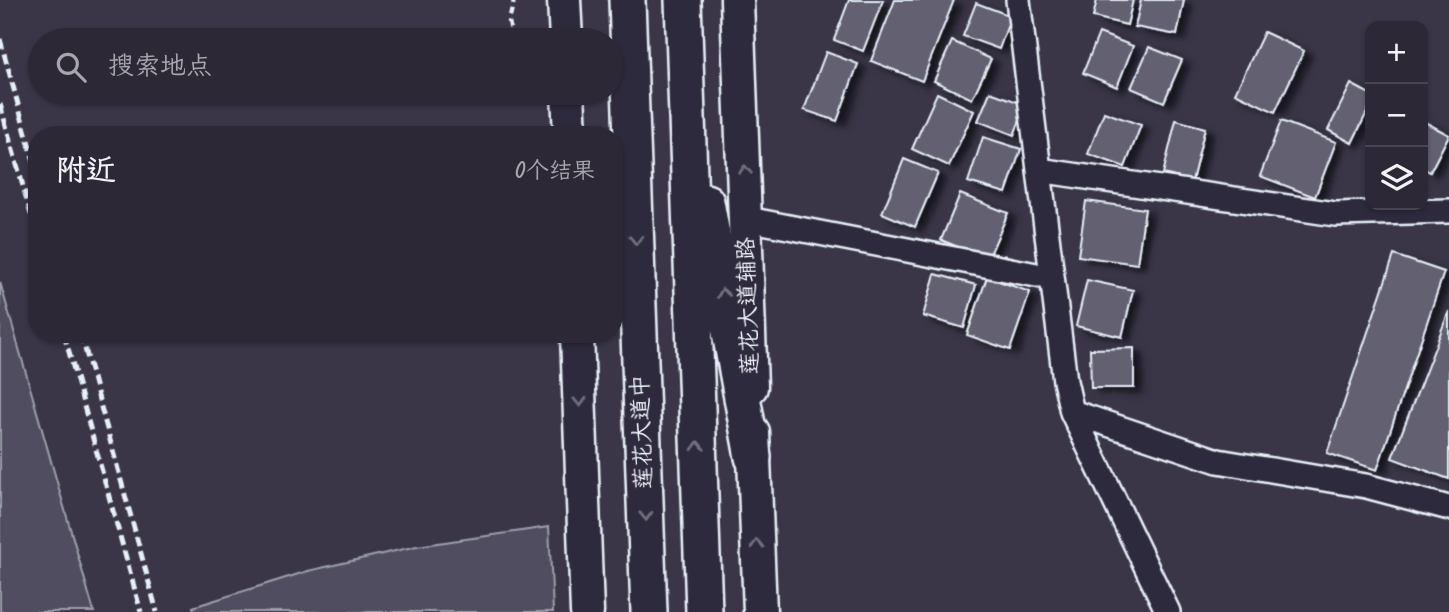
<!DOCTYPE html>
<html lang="zh">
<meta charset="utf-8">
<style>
body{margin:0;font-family:Kalam,"LXGW WenKai TC",sans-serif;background:#383442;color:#f1f3f6}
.controls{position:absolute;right:21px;top:21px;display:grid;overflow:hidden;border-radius:14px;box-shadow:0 2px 5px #0004}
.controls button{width:63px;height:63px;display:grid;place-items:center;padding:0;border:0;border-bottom:2px solid #484451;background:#2c2836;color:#f1f3f6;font:35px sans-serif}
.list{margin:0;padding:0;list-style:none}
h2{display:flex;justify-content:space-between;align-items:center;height:91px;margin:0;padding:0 28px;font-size:30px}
h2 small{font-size:23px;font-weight:400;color:#a6a6ad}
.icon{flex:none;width:38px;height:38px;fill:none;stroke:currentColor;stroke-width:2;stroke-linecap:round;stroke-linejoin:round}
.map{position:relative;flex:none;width:1449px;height:612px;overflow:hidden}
.search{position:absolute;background:#2c2836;box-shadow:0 2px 5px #0004;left:28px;top:28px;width:595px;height:77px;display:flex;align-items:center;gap:18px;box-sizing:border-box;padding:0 24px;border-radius:38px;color:#a6a6ad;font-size:26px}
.panel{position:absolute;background:#2c2836;box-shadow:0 2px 5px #0004;left:28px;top:126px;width:595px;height:217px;border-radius:28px}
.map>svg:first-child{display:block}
</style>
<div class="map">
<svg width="1449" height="612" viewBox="0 0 1449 612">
<defs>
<filter id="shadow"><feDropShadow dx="8" dy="4.5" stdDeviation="3.5" flood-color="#0009"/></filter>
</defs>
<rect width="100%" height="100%" fill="#3a3648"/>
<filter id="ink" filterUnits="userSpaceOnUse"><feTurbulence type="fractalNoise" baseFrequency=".0143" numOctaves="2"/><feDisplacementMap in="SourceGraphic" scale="14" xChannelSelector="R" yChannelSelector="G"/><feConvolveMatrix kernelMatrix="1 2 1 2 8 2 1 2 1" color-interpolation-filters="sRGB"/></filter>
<g filter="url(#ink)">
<!-- green -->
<path fill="#504e5f" stroke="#9ca0ac" stroke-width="2" d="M0,282L94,612H0Z
M549,527L553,612H195L193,607L308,571L417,546Z"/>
<!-- building -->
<path fill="#636171" stroke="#e8f1f8" stroke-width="2" filter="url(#shadow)" d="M849,0H883L863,51L834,40Z
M895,0H954L922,81L871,61Z
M1097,0H1133L1127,25L1093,17Z
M1141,0H1184L1177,35L1135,27Z
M976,3L1011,16L999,49L963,36Z
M1264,32L1304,51L1275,112L1235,93Z
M1099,33L1133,46L1117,87L1083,73Z
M952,41L991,59L972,99L934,81Z
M1149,47L1182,60L1164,102L1131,88Z
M826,52L858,64L837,121L804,110Z
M1351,84L1370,94V106L1352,143L1328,130Z
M990,92L1026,105L1014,135L978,121Z
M937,93L974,111L949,166L912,149Z
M1104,112L1141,125L1125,167L1088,154Z
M1176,120L1205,128L1192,181L1163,174Z
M1281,121L1336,142L1315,197L1260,176Z
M1423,121L1449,135L1430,172L1423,168Z
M983,137L1021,149L1006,193L968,182Z
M904,159L938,173L915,227L882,213Z
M960,194L1008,213L988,259L941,240Z
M1086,201L1145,209L1137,264L1078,256Z
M1394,255L1444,272L1377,470L1327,453Z
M935,274L976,285L964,328L923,316Z
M987,277L1030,292L1010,350L967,335Z
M1087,280L1133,290L1122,337L1076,326Z
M1449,311V479L1392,458Z
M1134,348V388H1091L1090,349Z"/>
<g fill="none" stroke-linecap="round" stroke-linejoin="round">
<!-- street casing -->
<g stroke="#e8f1f8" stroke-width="28">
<path id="street" d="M1018,0L1065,381L1072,412L1168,612
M1039,170L1335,214L1449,211
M747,219L1052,278
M1072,412L1218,461L1366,486L1449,508"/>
</g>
<!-- secondary casing -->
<g stroke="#e8f1f8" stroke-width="37">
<path id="secondary" d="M564,0L566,40
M737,0L751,387
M568,93L570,135
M577,334L587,612
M753,432L760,612"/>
</g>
<!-- primary casing -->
<g stroke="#e8f1f8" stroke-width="40">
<path id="primary" d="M627,0L649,612
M683,0L704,612
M706,202L753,457"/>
</g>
<!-- path -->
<path stroke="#e8f1f8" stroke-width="4.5" stroke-dasharray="7 5" stroke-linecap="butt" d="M513,40L509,22L514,0"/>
<!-- street -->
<use href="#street" stroke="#2f2a3d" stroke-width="23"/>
<!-- secondary -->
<use href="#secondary" stroke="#2f2a3d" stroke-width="32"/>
<!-- primary -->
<use href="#primary" stroke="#2f2a3d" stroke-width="35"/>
<!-- rail -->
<path stroke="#e8f1f8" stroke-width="5" stroke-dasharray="10 5" stroke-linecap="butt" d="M0,39L37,173
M0,104L37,236
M64,334L141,612
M81,334L157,612"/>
</g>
<!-- one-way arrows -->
<defs><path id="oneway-chevron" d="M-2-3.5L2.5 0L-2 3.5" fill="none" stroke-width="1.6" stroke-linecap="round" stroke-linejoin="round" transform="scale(1.75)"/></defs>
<g stroke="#70707e">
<use href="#oneway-chevron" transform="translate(745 170) rotate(-93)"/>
<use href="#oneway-chevron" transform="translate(636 240) rotate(88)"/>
<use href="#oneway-chevron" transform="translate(723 293) rotate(-100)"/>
<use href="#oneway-chevron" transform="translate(580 402) rotate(88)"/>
<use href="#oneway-chevron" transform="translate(698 446) rotate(-92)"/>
<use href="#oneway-chevron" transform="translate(646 516) rotate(88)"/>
<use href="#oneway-chevron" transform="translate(757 544) rotate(-92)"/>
</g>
</g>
<g text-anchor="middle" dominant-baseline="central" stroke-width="5" stroke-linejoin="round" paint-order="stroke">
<!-- street labels -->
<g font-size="23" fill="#e8f1f8" stroke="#2f2a3d">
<text transform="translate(749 306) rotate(-92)">莲花大道辅路</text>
<text transform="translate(643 432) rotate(-92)">莲花大道中</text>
</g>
</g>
</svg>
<div class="controls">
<button>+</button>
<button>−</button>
<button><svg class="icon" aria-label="layers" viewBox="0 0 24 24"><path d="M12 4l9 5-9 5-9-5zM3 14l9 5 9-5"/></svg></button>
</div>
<div class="search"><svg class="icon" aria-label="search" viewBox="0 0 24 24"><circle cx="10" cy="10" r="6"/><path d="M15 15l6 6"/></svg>搜索地点</div>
<section class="panel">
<h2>附近<small>0个结果</small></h2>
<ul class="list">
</ul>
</section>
</div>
